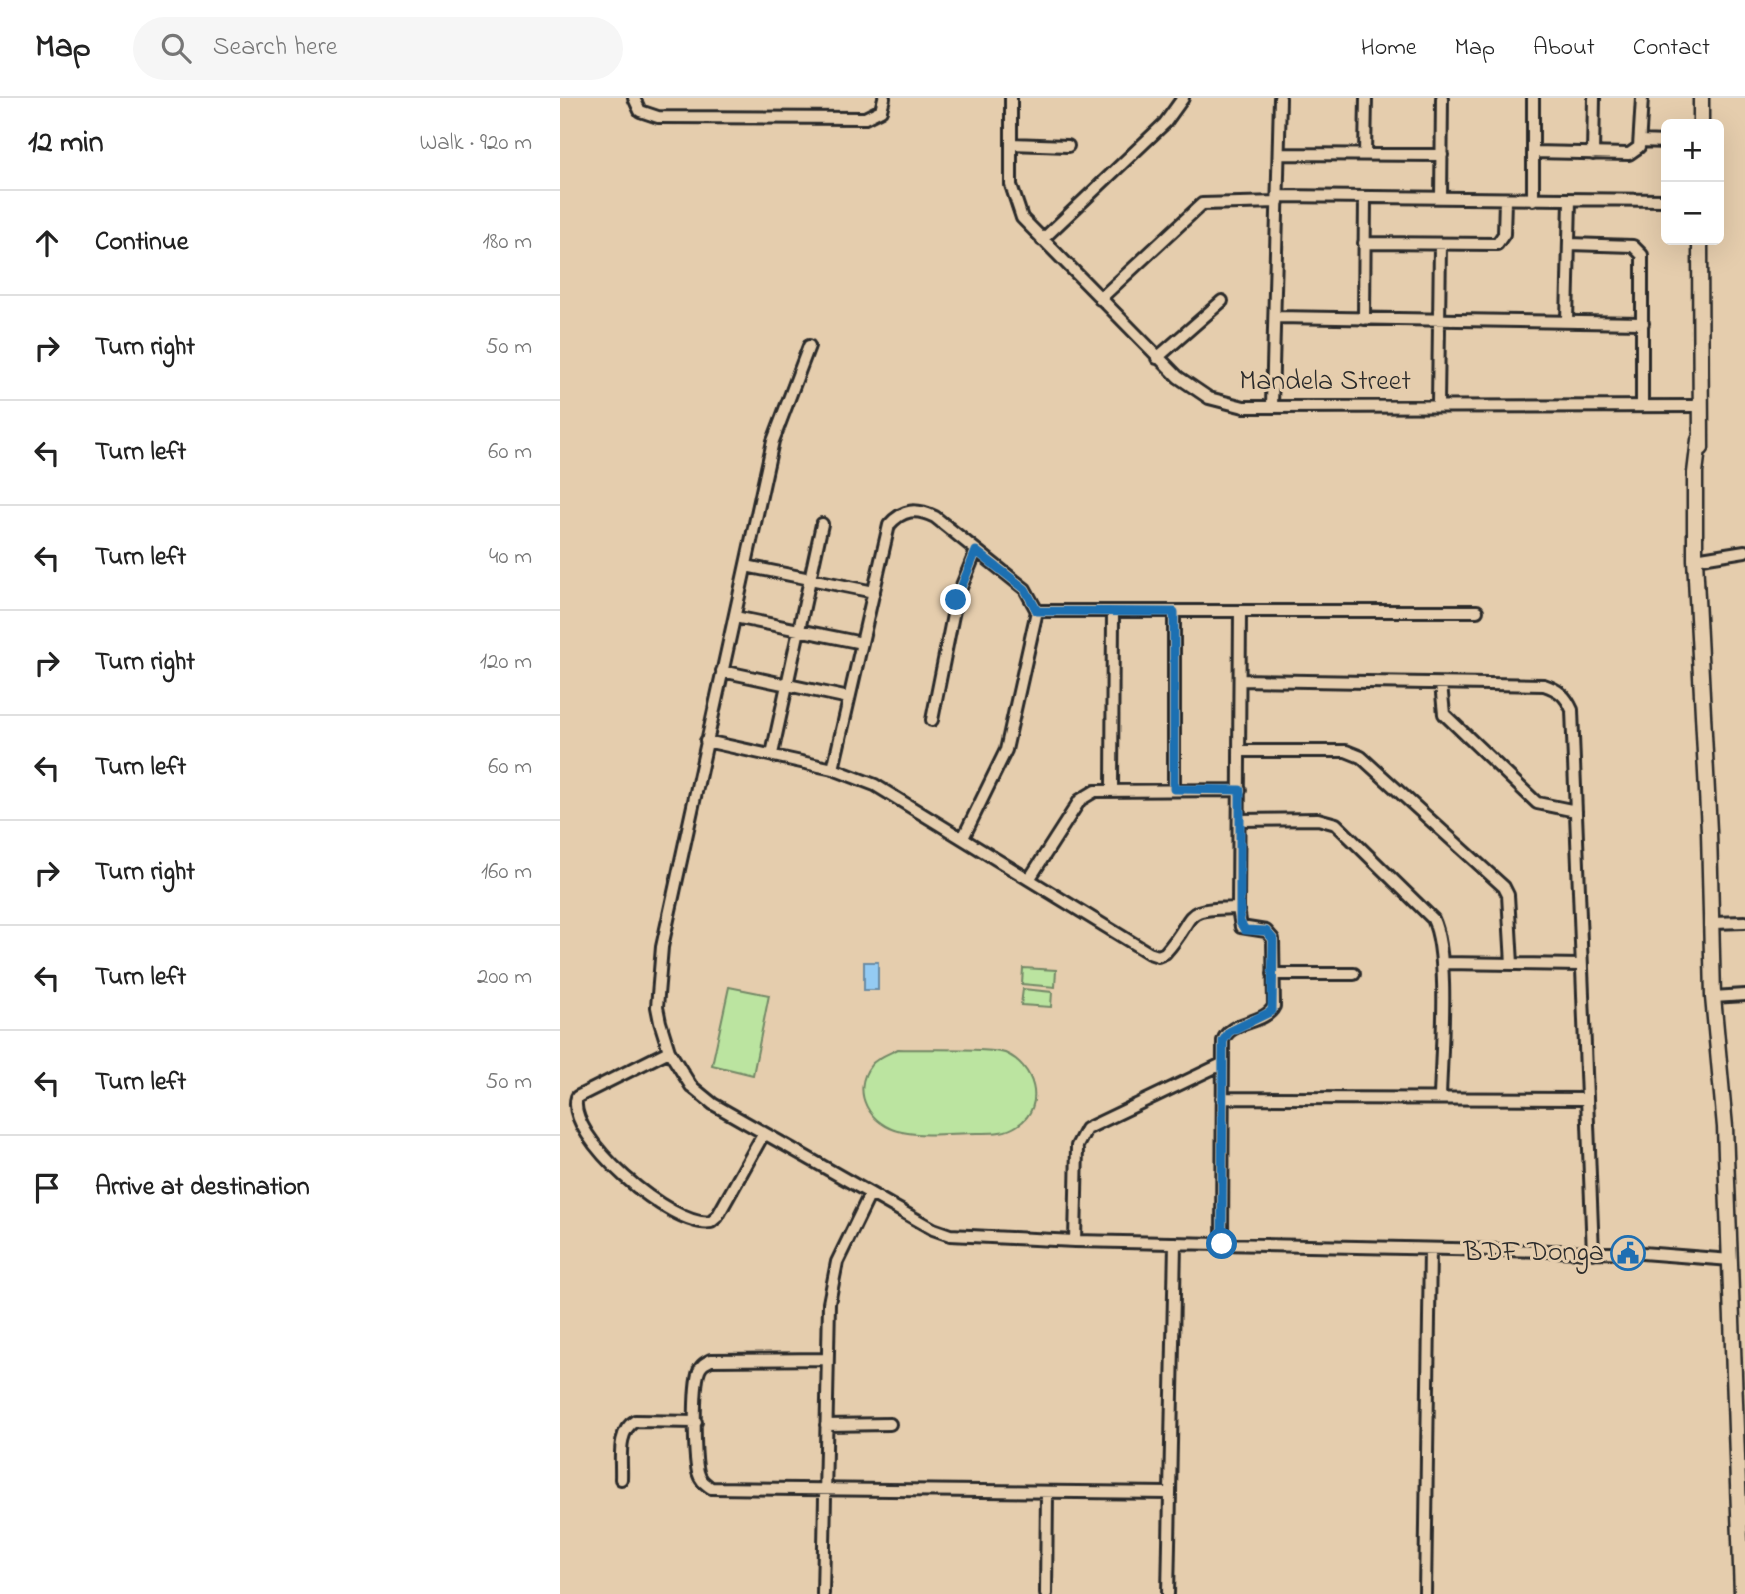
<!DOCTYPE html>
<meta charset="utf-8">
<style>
body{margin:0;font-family:"Indie Flower",sans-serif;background:#f6f6f6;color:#222}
.controls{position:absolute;right:21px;top:21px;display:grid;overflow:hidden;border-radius:10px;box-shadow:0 7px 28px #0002}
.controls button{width:63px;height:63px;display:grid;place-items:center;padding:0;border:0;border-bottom:2px solid #e0e0e0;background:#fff;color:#222;font:35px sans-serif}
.stop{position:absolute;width:21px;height:21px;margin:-16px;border:5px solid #1f6fb2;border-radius:50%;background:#fff}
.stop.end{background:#1f6fb2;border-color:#fff;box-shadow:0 2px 7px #0008}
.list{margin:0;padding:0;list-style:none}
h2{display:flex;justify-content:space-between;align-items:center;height:91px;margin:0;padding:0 28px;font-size:30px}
h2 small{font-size:23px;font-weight:400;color:#767676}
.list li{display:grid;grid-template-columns:46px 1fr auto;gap:21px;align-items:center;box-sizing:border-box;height:105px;padding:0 28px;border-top:2px solid #e0e0e0}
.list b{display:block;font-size:26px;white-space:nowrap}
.list em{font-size:23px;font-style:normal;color:#767676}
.icon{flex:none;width:38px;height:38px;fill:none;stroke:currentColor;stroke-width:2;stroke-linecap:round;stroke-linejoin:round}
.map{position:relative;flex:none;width:1185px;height:1496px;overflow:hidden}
header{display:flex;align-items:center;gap:42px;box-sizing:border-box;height:98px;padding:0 35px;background:#fff;border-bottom:2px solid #e0e0e0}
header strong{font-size:33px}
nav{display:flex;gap:38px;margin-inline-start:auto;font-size:24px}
.search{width:490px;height:63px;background:#f6f6f6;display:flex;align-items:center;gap:18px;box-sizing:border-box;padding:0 24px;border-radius:38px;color:#767676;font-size:26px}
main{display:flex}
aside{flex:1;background:#fff}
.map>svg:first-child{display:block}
</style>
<header>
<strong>Map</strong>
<div class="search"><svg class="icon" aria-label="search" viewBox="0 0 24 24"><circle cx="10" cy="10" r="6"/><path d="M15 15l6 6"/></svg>Search here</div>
<nav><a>Home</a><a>Map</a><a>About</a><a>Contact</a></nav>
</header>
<main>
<aside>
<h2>12 min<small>Walk · 920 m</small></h2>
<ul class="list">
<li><svg class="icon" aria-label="ahead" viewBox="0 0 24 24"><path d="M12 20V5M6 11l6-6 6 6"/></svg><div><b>Continue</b></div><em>180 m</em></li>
<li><svg class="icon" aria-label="right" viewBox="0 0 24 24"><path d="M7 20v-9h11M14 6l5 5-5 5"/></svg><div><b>Turn right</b></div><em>50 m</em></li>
<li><svg class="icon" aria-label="left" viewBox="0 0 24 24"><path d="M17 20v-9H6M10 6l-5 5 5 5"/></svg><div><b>Turn left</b></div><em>60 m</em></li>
<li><svg class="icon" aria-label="left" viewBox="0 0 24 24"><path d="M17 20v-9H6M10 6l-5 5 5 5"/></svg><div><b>Turn left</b></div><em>40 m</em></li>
<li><svg class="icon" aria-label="right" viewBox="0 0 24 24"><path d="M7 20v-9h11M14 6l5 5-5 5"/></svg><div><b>Turn right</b></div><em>120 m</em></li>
<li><svg class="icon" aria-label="left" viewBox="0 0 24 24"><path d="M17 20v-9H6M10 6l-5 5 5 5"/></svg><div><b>Turn left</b></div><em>60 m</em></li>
<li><svg class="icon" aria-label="right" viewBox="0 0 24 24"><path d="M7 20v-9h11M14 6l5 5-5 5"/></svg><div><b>Turn right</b></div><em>160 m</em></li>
<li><svg class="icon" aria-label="left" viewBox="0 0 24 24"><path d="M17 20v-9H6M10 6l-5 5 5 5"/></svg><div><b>Turn left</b></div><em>200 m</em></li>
<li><svg class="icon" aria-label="left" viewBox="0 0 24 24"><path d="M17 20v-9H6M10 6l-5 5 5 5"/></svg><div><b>Turn left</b></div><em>50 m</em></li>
<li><svg class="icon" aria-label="arrive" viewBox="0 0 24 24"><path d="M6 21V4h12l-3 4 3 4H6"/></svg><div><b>Arrive at destination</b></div></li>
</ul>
</aside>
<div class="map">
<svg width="1185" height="1496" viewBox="0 0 1185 1496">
<rect width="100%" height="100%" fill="#e5cdad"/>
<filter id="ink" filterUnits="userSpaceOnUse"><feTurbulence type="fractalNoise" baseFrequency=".0143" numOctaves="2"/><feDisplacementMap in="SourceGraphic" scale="14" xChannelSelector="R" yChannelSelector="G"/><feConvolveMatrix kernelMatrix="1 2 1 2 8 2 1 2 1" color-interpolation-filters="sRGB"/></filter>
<g filter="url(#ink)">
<!-- green -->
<path fill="#bbe4a0" stroke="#738866" stroke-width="2" d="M463,870L496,872L495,889L462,886Z
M169,889L209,897L193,977L152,967Z
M463,891L492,894L491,909L461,907Z
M338,951C359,952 429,949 445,955C474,967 487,1008 458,1027C445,1036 431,1035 417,1035C393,1035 365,1039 342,1034C310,1028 290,994 311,967C316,960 330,955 338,951Z"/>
<!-- water -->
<path fill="#94cbf3" stroke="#6a8ba3" stroke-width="2" d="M304,864H318V892H304Z"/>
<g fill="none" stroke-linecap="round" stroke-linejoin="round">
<!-- minor casing -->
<g stroke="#2b2b2b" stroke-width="16">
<path id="minor" d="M74,0L80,13L98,19L305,20L321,12L324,0
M451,0V87L462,120L618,279L649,300L684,309L1139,308
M973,0V54L1069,56L1079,49L1082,0
M1080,43L1106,44
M451,46L508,48
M973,54V102
M719,56L882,57
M805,56L806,0
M1033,56L1034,0
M718,98L1106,102
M881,99L882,0
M482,142L605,25L623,0
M804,145L937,146L944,136L945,102
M1009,146L1073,148L1082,157V308
M540,201L642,106L718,104
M716,219L1083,225
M804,221L805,99
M1007,223L1010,102
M249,248L213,343L102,849L97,909L100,924L109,953L131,988L153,1006L373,1131L390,1137L515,1143L1082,1155L1171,1162
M597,260L662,203
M878,307L880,146
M712,308L720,0
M1135,461L1185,453
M186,468L314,494
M477,513H917
M614,514V691
M175,519L302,545
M162,573L289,600
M680,582L984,587C999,592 1006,598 1012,612L1033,1155
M881,586L884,616L977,705L1016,713
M372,622L396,502L416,453
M146,643L273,671L315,687L589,855L598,858L605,855C640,816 617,811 678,810
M680,653H786L801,659L944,789L948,797L952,866
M212,656L262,426
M273,671L329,427C343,411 356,410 375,419L465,491L477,513L446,652L403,740
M552,690L553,514
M680,722L758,721L776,726L873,821C890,857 881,956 880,1000
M470,780L520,702L535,693L680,692
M1152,825L1185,824
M882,865L1021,867
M713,876H794
M1153,899L1185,897
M109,953L17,999C4,1038 113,1131 151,1124L157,1119L204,1035
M662,1000L1027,1001
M515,1143L517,1048L526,1031L662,966
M662,1146L663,943C669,922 705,927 714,908L713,841L706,833L681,829L678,810L680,514
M266,1261L151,1262C145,1265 141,1267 139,1273C133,1289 134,1357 138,1374C140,1382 144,1385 151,1390L609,1395
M266,1327L330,1326
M61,1381C62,1362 56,1334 75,1323L136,1324
M263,1496L269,1205L277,1164L310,1096
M486,1496L487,1394
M608,1496L615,1145
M865,1496L870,1151"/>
</g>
<!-- major casing -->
<g stroke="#2b2b2b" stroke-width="19">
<path id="major" d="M1141,26V0
M1140,142L1141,350
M1139,342L1135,375V461L1149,733L1153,899L1165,1029L1182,1496"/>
</g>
<!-- minor -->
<use href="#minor" stroke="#e5cdad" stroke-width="10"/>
<!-- major -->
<use href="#major" stroke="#e5cdad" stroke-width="14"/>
</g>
</g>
<g fill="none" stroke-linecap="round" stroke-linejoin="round" filter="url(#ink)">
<!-- route -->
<path stroke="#1f6fb2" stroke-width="9" d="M396,502L416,453L465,491L477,513L614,514V691L680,692V824L685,832L706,833L713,841L712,913L669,934L663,943L662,1146"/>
</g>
<!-- icons -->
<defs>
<g id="civic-ring" transform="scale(1.75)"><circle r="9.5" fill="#e5cdad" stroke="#1f6fb2" stroke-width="1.5"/><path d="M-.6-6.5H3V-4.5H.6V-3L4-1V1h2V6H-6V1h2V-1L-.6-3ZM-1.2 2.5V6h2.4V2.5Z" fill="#1f6fb2"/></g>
</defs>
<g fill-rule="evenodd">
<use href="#civic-ring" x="1068" y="1155"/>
</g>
<g text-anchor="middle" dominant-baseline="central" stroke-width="6" stroke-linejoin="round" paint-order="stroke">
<!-- street labels -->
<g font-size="28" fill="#2b2b2b" stroke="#e5cdad">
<text x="765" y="284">Mandela Street</text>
</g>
<!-- poi labels -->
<g font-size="28" fill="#2b2b2b" stroke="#e5cdad" text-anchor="end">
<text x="1044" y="1155">BDF Donga</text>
</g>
</g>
</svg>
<div class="controls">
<button>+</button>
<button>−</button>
</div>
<div class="stop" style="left:662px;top:1146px"></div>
<div class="stop end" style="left:396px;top:502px"></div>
</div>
</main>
